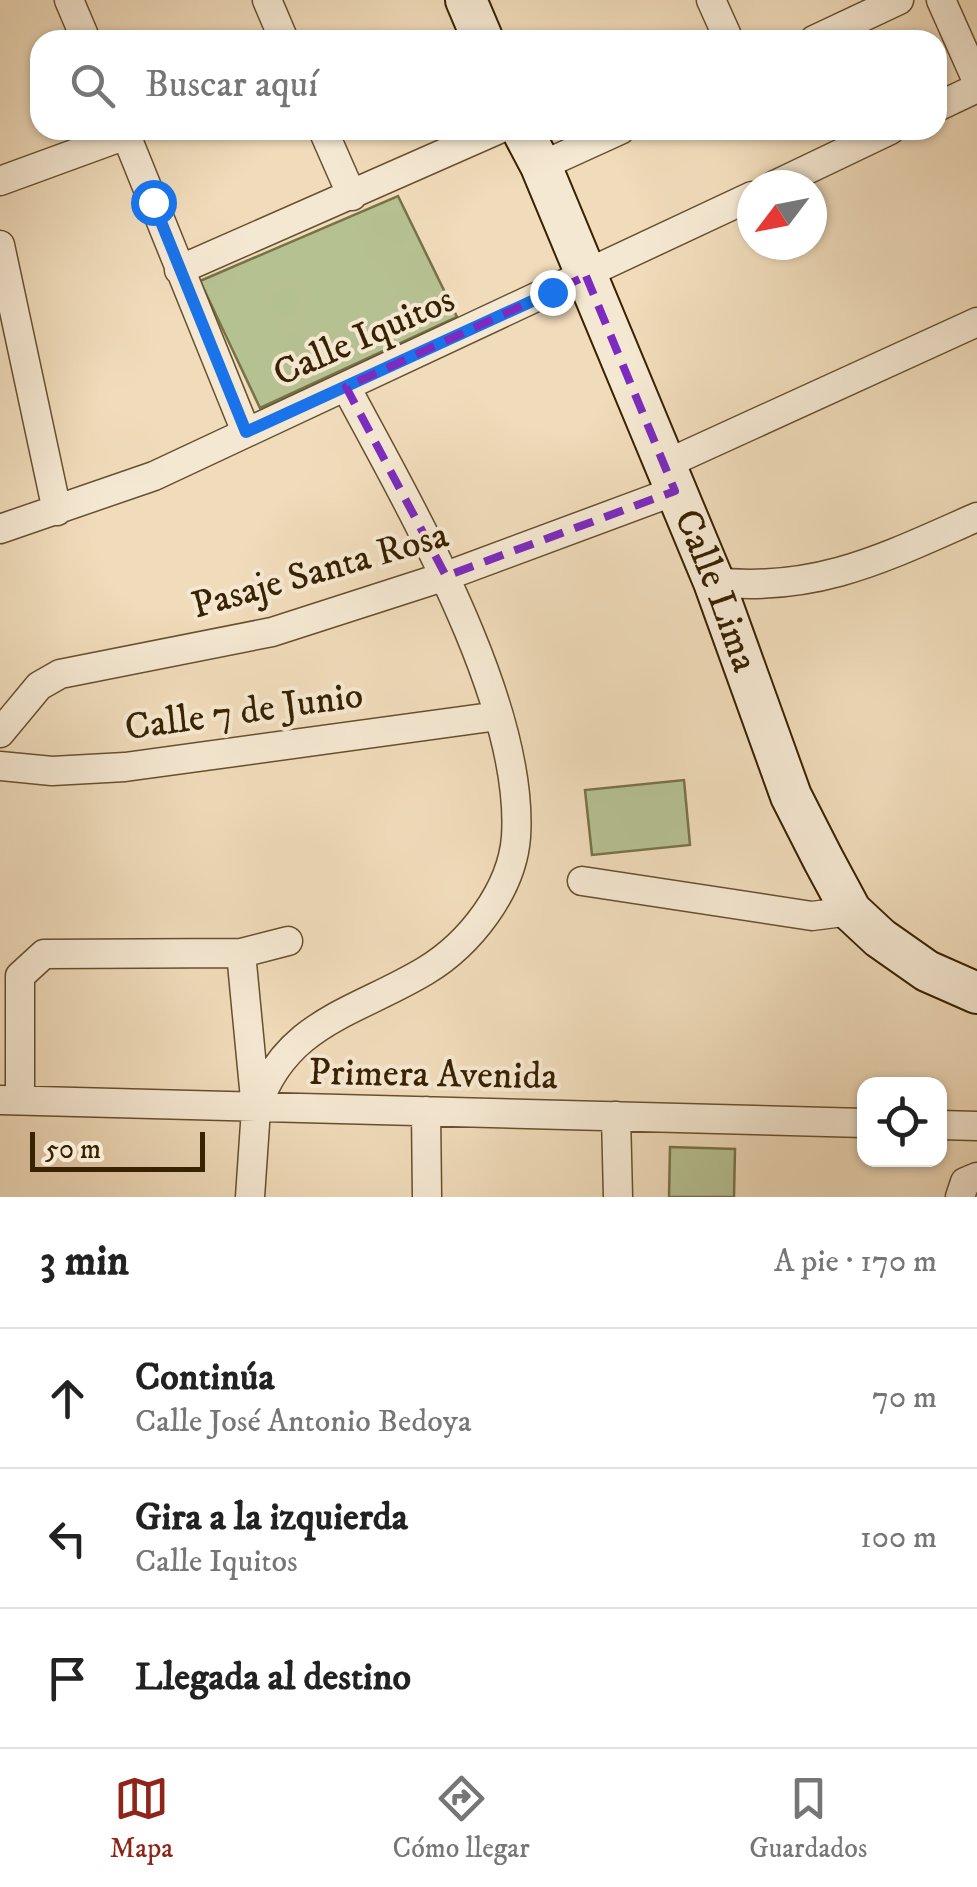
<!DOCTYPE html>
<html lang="es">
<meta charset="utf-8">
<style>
body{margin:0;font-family:"IM FELL DW Pica",serif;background:#f2f2f2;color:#222}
.controls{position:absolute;right:30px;bottom:30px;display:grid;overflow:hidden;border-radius:20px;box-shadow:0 2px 8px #0004}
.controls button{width:90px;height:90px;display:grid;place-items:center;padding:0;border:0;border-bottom:2px solid #e0e0e0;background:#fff;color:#222;font:50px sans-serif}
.compass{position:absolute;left:737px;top:170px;width:90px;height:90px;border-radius:50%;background:#fff;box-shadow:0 2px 8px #0004;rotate:238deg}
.scale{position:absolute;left:30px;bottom:25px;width:175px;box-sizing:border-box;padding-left:10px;border:5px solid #392200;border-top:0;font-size:28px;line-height:35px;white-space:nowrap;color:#392200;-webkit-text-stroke:8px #f5e8d2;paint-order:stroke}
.stop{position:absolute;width:30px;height:30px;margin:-22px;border:8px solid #1a73e8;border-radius:50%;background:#fff}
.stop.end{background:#1a73e8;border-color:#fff;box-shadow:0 2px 10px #0008}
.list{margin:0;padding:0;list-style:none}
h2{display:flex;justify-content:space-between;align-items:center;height:130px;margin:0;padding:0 40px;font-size:42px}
h2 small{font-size:32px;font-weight:400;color:#767676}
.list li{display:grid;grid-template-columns:65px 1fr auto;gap:30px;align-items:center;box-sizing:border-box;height:140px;padding:0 40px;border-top:2px solid #e0e0e0}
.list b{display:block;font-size:38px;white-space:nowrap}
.list p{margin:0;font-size:32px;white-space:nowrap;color:#767676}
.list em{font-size:32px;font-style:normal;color:#767676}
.icon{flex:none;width:55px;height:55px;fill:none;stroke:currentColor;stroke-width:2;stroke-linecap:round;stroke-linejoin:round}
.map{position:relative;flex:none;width:977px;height:1197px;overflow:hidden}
.search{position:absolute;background:#fff;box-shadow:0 2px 8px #0004;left:30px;right:30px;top:30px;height:110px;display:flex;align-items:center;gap:25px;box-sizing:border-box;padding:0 35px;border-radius:30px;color:#767676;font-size:38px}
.sheet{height:550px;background:#fff}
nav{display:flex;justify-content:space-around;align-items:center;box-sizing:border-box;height:140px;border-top:2px solid #e0e0e0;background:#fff;font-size:28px;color:#767676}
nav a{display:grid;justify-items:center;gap:5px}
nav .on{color:#8f2418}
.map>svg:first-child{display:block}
</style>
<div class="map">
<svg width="977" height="1197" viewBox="0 0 977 1197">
<rect width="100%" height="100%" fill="#f0dbba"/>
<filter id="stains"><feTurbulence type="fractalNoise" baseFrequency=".002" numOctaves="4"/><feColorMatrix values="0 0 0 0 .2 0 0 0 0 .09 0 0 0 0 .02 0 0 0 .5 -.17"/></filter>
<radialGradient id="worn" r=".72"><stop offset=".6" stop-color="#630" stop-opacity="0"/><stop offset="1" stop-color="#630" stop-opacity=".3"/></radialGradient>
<!-- green -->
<path fill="#b6c192" stroke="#787249" stroke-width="2.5" d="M398,196L457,317L260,408L200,281Z
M684,780L690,845L592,855L585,790Z
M670,1147L735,1149L734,1197H669Z"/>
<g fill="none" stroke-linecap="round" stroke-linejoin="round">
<!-- street casing -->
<g stroke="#67502e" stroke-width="31">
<path id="street" d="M69,0L86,40
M267,0L284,40
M711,0L729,40
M941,0L977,81
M814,40L899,0
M937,107L977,88
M124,130L246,432
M323,130L352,196
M541,166L620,130
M0,181L126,135
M775,185L890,130
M0,245L57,511
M179,270L497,130
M666,464L977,322
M0,529L154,476L752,196
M714,582C817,593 886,557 977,517
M0,733L39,686L60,674L272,632L446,576L675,491
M0,766L52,771L125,767L498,716
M582,881L812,916L851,911
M0,1100L864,1123
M20,1100V976L44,954L241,953
M256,1109C285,1022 355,1013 425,971C470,944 512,890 516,837C525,702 408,504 346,387
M426,1111L427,1197
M616,1116L618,1197
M940,1125L977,1126
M250,1197L256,1109L241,953L288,941
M960,1197L965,1182L977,1177"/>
</g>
<!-- secondary casing -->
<g stroke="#392200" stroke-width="44">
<g id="secondary">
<path d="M466,0L483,40"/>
<path id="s1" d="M522,130L541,166L714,582L791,796L823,859L851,911L880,938L927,971L977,993"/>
</g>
</g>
<!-- street -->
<use href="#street" stroke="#f5e8d2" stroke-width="28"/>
<!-- secondary -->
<use href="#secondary" stroke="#f5e8d2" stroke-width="40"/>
</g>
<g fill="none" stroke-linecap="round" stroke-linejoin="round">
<!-- route -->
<path stroke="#1a73e8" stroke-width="12" d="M153,202L246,432L552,292"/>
</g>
<!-- marked area -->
<path fill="none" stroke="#7b2cbf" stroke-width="8" stroke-dasharray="20 12" stroke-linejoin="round" d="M586,276L675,491L446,576L346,387Z"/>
<g text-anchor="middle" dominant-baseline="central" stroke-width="8" stroke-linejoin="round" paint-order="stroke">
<!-- street labels -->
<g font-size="38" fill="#392200" stroke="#f5e8d2">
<text transform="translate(364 337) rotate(-24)">Calle Iquitos</text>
<text transform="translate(320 571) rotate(-16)">Pasaje Santa Rosa</text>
<text stroke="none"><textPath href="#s1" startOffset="500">Calle Lima</textPath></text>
<text transform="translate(244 712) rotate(-8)">Calle 7 de Junio</text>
<text transform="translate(433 1075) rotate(1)">Primera Avenida</text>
</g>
</g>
<rect width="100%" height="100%" filter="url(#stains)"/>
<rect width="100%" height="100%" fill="url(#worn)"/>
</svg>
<div class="controls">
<button><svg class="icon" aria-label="locate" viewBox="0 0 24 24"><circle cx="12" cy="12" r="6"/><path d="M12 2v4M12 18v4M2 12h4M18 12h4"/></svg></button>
</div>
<svg class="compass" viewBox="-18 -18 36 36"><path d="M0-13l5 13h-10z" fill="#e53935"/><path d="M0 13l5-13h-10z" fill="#767676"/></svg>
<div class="scale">50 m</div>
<div class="stop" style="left:153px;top:202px"></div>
<div class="stop end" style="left:552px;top:292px"></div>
<div class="search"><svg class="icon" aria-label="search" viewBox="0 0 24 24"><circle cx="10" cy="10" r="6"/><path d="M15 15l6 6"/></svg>Buscar aquí</div>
</div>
<section class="sheet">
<h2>3 min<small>A pie · 170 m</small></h2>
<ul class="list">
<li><svg class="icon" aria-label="ahead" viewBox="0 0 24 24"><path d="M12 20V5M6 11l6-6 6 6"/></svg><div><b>Continúa</b><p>Calle José Antonio Bedoya</p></div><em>70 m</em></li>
<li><svg class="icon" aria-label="left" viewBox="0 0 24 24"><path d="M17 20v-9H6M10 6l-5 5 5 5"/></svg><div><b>Gira a la izquierda</b><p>Calle Iquitos</p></div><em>100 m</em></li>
<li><svg class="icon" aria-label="arrive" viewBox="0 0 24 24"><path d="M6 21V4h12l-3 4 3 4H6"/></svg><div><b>Llegada al destino</b></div></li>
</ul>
</section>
<nav>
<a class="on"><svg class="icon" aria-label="map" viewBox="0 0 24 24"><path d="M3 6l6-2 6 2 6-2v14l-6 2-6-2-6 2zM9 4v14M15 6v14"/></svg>Mapa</a>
<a><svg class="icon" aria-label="directions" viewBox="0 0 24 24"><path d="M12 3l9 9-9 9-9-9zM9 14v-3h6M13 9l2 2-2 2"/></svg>Cómo llegar</a>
<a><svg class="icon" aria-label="saved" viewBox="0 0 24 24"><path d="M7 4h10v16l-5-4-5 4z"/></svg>Guardados</a>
</nav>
